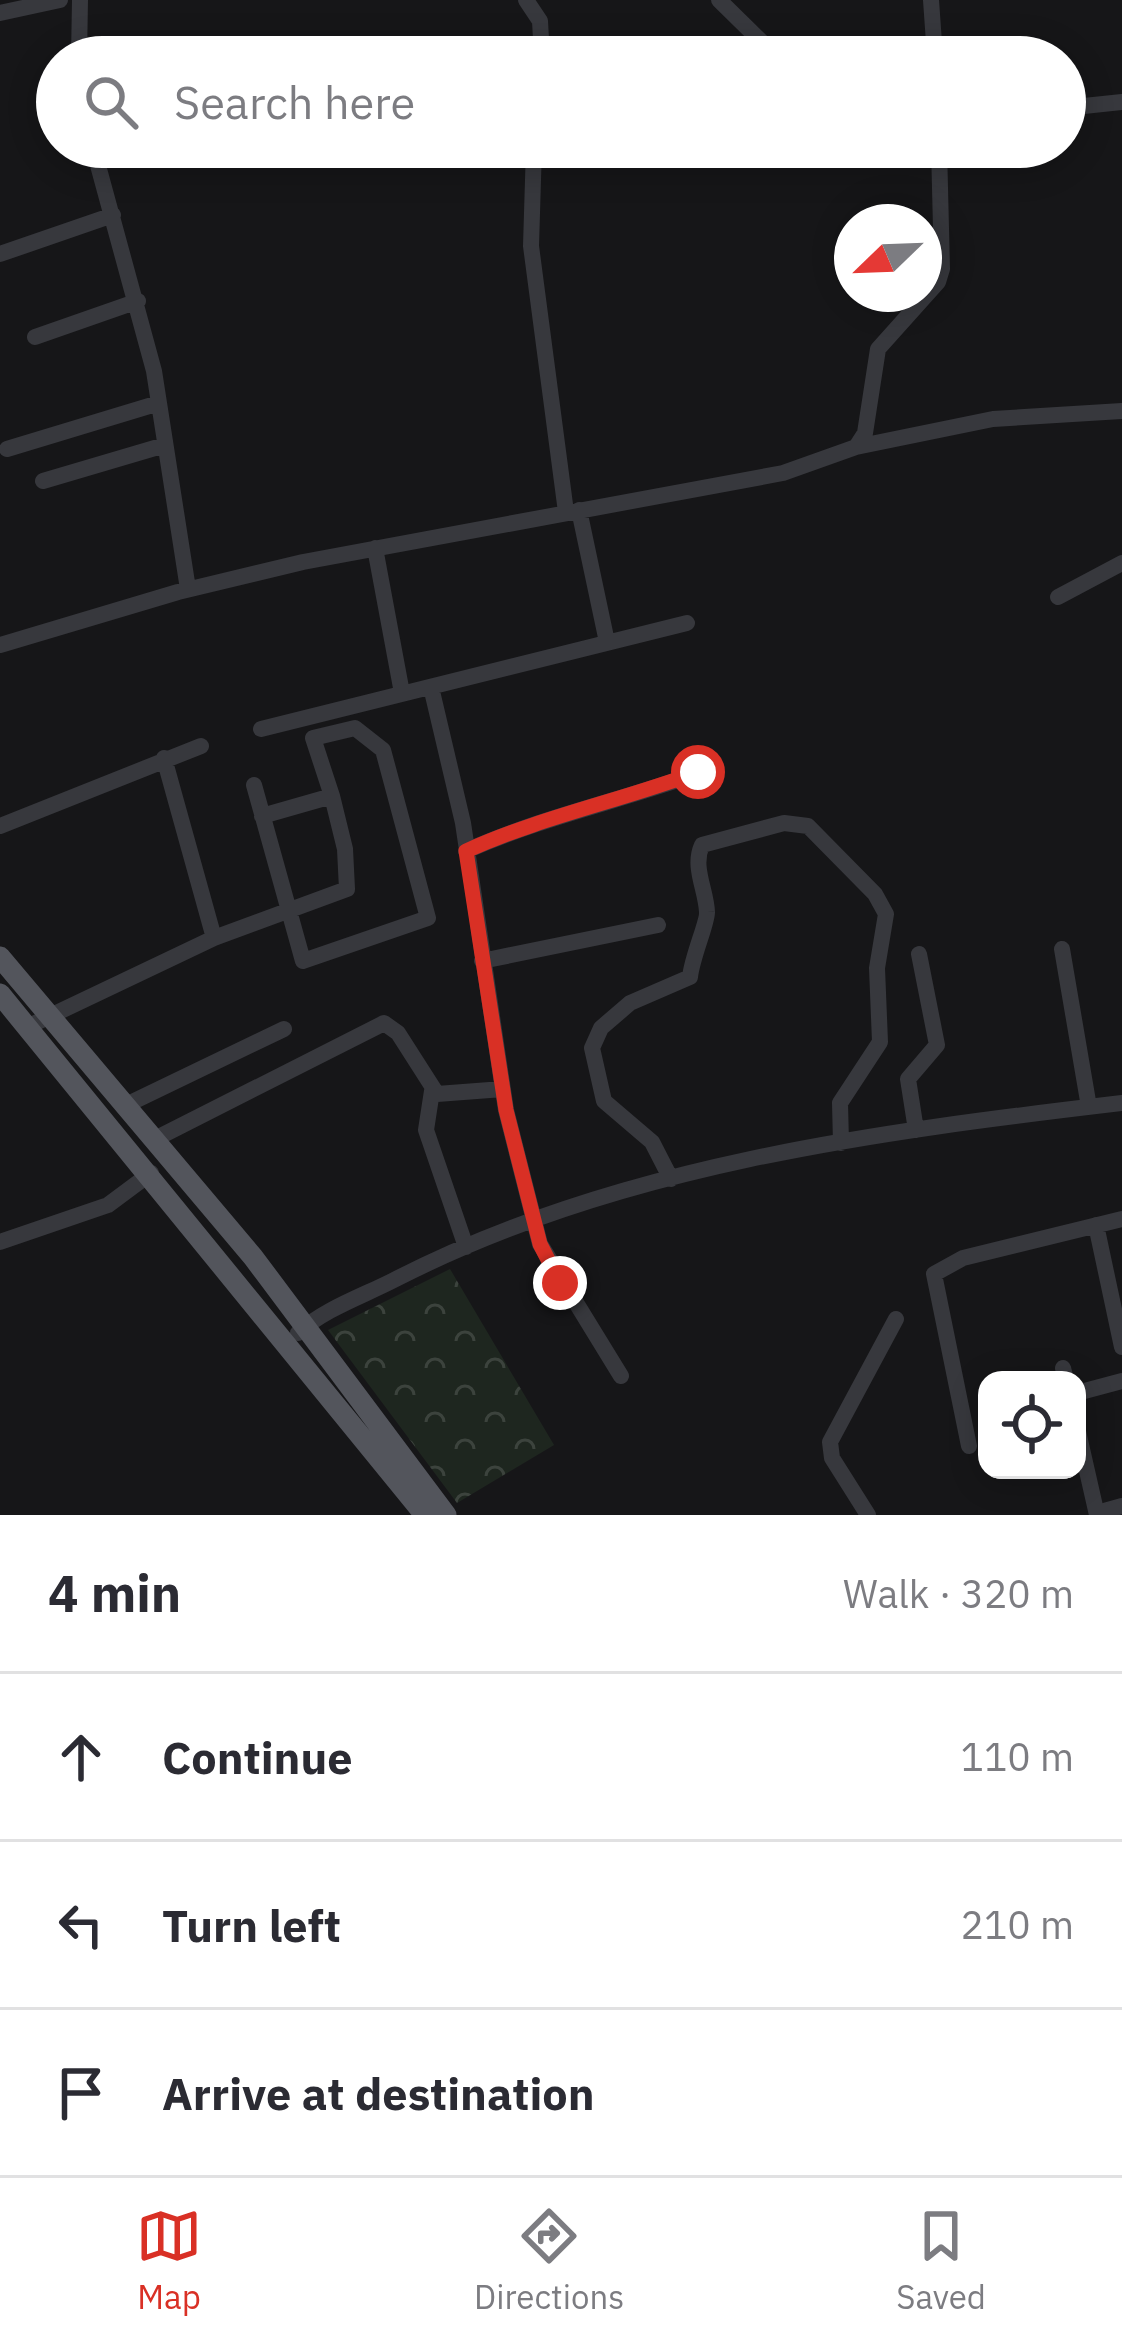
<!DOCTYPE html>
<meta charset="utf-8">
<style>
body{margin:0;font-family:"IBM Plex Sans",sans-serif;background:#f7f7f7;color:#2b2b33}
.controls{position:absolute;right:36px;bottom:36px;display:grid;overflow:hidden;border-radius:24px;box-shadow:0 6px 30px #0003}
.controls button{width:108px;height:108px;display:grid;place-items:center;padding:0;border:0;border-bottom:3px solid #e1e1e2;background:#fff;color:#2b2b33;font:60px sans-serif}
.compass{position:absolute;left:834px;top:204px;width:108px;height:108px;border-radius:50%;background:#fff;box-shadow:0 6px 30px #0003;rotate:247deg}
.stop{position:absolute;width:36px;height:36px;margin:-27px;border:9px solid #d93025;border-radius:50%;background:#fff}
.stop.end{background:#d93025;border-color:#fff;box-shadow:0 3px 12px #0008}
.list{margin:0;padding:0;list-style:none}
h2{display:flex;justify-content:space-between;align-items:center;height:156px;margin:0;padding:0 48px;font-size:51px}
h2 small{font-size:39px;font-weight:400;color:#7c7c81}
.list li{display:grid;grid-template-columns:78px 1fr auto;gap:36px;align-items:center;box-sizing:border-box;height:168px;padding:0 48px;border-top:3px solid #e1e1e2}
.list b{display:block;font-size:45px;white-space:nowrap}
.list em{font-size:39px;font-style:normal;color:#7c7c81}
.icon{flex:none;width:66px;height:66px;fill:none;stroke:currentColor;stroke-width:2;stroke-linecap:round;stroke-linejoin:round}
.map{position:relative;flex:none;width:1122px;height:1515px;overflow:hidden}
.search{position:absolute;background:#fff;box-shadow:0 6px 30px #0003;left:36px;right:36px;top:36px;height:132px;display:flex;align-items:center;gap:30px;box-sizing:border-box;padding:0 42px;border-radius:66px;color:#7c7c81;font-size:45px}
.sheet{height:660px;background:#fff}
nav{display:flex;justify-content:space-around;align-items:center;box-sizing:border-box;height:168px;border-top:3px solid #e1e1e2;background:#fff;font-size:33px;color:#7c7c81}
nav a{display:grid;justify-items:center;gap:6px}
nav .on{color:#d93025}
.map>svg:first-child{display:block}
</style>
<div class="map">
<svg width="1122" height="1515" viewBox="0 0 1122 1515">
<defs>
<pattern id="forest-crowns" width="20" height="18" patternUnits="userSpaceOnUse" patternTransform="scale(3)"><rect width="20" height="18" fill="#1e261f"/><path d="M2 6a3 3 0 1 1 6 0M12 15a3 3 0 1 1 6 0" fill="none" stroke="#3c433d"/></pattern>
</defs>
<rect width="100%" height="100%" fill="#161618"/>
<!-- forest -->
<path fill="url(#forest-crowns)" d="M450,1269L554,1445L457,1503L328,1330Z"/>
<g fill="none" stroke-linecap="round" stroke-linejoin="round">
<!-- minor -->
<path stroke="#37383d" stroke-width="16" d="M526,0L540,21L542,57
M719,0L777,57
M931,0L935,57
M0,13L60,0
M79,57L80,0
M1065,108L1122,102
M93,147L154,371L188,589
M534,147L531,246L566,512
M0,254L113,215
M35,337L138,301
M856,447L993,419L1122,411
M7,449L159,403
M43,481L165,445
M579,510L607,642
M375,548L402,693
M1058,597L1122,563
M0,645L178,592L303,562L783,473L856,447L865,433L878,349L938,282L942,269L939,147
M431,687L463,823L506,1110L540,1244L621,1376
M261,729L687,623
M164,758L214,938
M254,785L303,961L428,918L383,750L355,728L313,738L332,796
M0,826L201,746
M466,851C542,817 620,801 698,773
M1062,949L1089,1107
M482,961L658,925
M27,1027L214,938L347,889L345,849L332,796L262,816
M432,1091L426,1130L466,1247
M124,1106L284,1029
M916,1130L908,1079L937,1045L919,954
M153,1140L384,1023L398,1033L437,1094L503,1089
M671,1179L652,1142L604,1101L592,1048L601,1028L630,1003L690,977C692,957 708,921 707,912C706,889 692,867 702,845L784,823L808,826L875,894L886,914L877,968L880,1042L840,1103L841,1143
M1096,1225L1122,1347
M0,1242L108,1205L151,1173
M298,1333C324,1309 363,1296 394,1280C617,1165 876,1132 1122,1103
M1063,1368L1066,1380
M1077,1393L1122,1381
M1077,1427L1097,1515
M969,1446L934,1274L963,1258L1122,1219
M1097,1513L1122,1506
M868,1515L832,1458L830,1442L896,1319"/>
<!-- major -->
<path stroke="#53555c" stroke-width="21" d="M0,957L253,1257L446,1515
M0,994L425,1515"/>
</g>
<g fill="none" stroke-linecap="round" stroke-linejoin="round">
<!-- route -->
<path stroke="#d93025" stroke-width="15" d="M560,1283L540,1244L506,1110L466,851C541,817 620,801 698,772"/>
</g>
</svg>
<div class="controls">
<button><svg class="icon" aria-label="locate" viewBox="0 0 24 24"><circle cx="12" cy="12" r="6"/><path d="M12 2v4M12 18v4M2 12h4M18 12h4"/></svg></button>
</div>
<svg class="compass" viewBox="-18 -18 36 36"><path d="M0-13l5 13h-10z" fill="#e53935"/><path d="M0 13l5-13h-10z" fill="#7c7c81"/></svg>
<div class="stop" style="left:698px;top:772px"></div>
<div class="stop end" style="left:560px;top:1283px"></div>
<div class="search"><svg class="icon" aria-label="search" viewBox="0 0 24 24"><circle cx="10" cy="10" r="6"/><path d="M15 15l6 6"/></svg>Search here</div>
</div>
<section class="sheet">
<h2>4 min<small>Walk · 320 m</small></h2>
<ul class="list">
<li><svg class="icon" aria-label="ahead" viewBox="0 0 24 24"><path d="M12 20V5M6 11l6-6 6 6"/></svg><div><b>Continue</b></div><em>110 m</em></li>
<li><svg class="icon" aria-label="left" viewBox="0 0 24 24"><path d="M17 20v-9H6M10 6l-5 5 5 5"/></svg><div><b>Turn left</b></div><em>210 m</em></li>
<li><svg class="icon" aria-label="arrive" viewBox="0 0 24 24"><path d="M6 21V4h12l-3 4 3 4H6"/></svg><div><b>Arrive at destination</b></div></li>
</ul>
</section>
<nav>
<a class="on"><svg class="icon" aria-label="map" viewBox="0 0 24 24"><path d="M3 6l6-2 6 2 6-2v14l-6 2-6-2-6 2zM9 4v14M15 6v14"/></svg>Map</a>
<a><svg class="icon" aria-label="directions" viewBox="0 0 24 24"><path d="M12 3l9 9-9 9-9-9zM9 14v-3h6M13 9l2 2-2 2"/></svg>Directions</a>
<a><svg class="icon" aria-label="saved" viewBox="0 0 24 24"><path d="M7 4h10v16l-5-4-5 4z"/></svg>Saved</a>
</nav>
